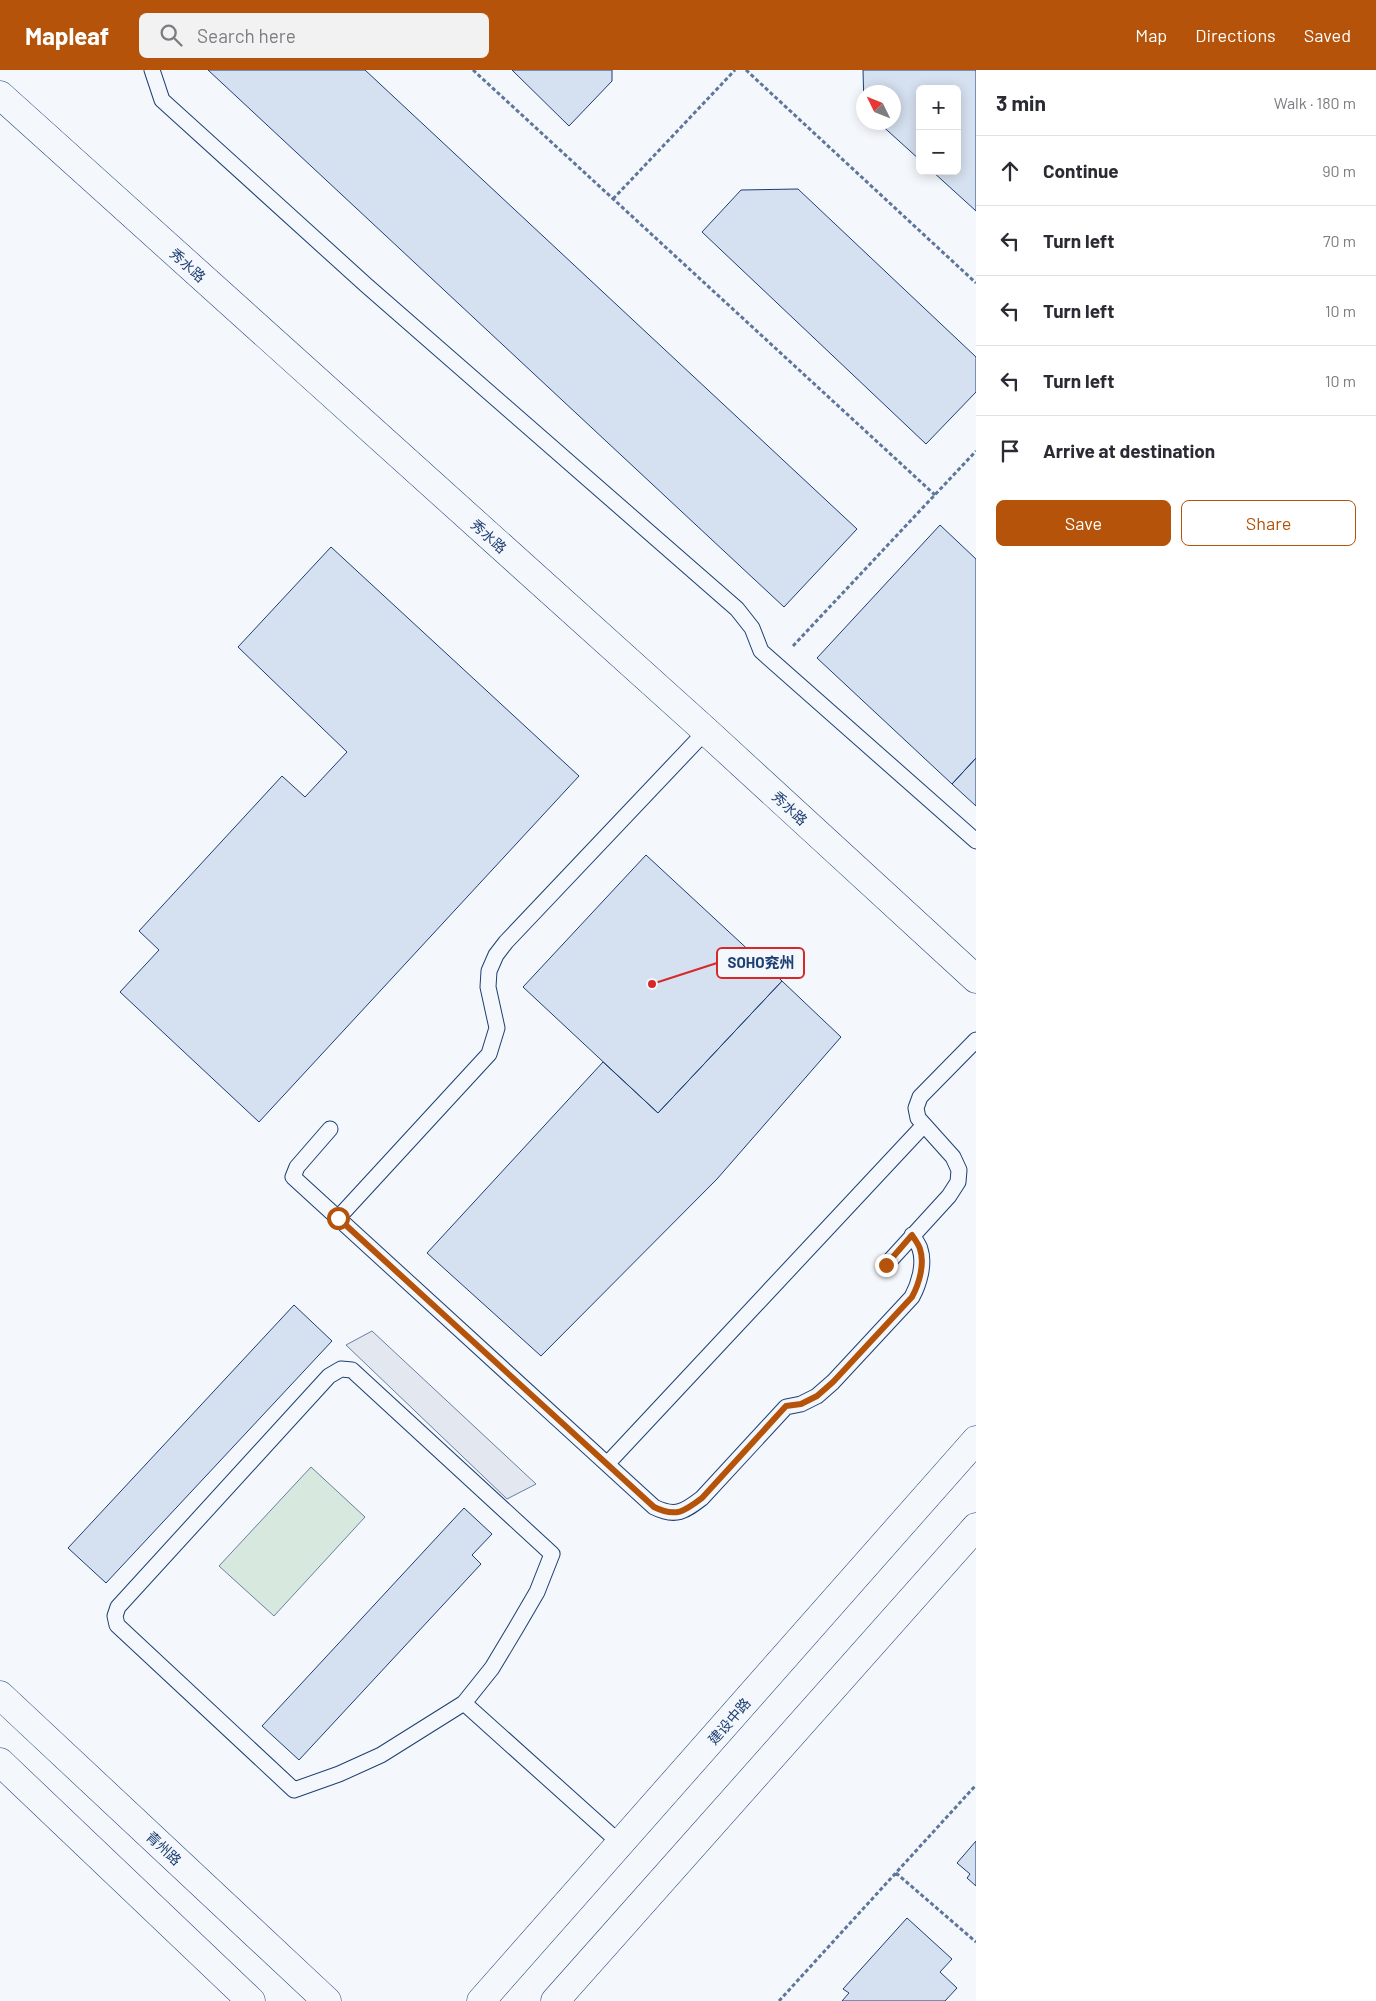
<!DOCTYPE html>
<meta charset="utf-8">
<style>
body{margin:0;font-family:Barlow,"Noto Sans SC",sans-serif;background:#f2f2f3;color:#2b2b33}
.controls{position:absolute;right:15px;top:15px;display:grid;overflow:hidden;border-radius:8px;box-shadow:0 2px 12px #0003}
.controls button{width:45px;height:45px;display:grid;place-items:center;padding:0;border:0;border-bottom:1px solid #e1e1e2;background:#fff;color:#2b2b33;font:25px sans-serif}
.compass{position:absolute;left:856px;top:15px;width:45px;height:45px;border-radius:50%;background:#fff;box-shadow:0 2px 12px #0003;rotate:313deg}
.stop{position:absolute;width:15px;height:15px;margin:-11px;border:4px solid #b45309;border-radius:50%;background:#fff}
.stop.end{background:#b45309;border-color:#fff;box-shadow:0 1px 5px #0008}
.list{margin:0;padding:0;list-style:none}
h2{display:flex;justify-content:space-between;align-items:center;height:65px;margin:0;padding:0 20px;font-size:21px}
h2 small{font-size:16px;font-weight:400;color:#7c7c81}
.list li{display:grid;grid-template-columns:32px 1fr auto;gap:15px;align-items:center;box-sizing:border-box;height:70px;padding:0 20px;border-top:1px solid #e1e1e2}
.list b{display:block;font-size:19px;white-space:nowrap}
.list em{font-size:16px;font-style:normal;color:#7c7c81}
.actions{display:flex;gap:10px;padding:15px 20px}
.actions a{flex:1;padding:11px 0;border:1px solid #b45309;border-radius:8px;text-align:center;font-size:18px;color:#b45309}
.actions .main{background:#b45309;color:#fff}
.icon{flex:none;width:28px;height:28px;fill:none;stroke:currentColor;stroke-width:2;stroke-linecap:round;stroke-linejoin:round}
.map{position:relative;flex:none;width:976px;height:1931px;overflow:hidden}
header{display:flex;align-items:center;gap:30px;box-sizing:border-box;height:70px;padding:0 25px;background:#b45309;color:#fff}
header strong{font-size:24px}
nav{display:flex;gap:28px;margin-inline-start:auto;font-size:18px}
.search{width:350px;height:45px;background:#f2f2f3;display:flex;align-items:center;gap:12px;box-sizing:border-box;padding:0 18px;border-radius:8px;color:#7c7c81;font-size:19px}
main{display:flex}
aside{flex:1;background:#fff}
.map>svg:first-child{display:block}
</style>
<header>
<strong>Mapleaf</strong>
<div class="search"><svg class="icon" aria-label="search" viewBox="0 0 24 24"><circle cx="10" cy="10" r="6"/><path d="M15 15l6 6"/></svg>Search here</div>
<nav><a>Map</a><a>Directions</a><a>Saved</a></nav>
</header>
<main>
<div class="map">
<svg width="976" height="1931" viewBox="0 0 976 1931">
<rect width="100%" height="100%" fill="#f4f7fb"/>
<!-- green -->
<path fill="#d7e8df" stroke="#687fa3" d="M311,1397L365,1447L274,1546L219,1496Z"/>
<!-- parking -->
<path fill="#e3e8f0" stroke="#687fa3" d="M372,1261L536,1414L507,1429L346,1275Z"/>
<!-- building -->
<path fill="#d5e0f0" stroke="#1d3f73" d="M208,0H365L857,459L784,537Z
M512,0H612V11L569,56Z
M863,0H976V141L932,101H957V19H920V90L878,52H894V22H864V36Z
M798,119L976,287V322L926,374L702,162L741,120Z
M940,455L976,489V688L952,714L817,588Z
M331,477L579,706L259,1052L120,922L159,880L139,861L282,706L305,727L347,682L238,577Z
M976,688V736L952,714Z
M646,785L782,911L658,1043L523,917Z
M782,911L841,967L717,1109L541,1286L427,1183L603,992L658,1043Z
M294,1235L332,1271L106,1513L68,1478Z
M464,1438L492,1464L472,1485L481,1494L299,1690L262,1656Z
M976,1771V1816L967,1808L970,1804L957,1793Z
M907,1848L952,1889L940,1902L957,1918L945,1931H842L849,1923L843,1919Z"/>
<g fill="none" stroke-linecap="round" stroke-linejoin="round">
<!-- service casing -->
<g stroke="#1d3f73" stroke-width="17">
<path id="service" d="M152,0L162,30L366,215L737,539L752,558L761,581L976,771
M330,1059L297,1097L293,1107L654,1437C676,1448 685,1441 702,1428L786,1337L801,1334L817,1326L833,1312L912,1227C919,1214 925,1194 920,1179C919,1175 915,1170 912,1165
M338,1148L489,984L497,958L488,917L489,901L496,885L506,872L706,661
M886,1195L949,1126L958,1112L959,1100L953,1087L918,1048L916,1038L920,1027L976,970
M341,1299L352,1300L552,1484L537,1522L516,1558L492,1598L464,1633L381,1685L339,1704L294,1720L117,1555L115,1546L118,1537L329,1306Z
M608,1393L924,1055
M464,1633L621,1774"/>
</g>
<!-- tertiary casing -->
<g stroke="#1d3f73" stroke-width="29">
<path id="tertiary" d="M0,25L706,661L976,909
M0,1625L327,1931
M0,1692L251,1931"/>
</g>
<!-- primary casing -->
<g stroke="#1d3f73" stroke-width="29">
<path id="primary" d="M481,1931L976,1370
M555,1931L976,1457"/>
</g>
<!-- path -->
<path stroke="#5e769c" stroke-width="3" stroke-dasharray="4 2.5" stroke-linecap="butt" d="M473,0L935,425
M746,0L976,213
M613,129L735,0
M793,576L976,381
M896,1803L976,1872
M779,1931L976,1715"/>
<!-- service -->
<use href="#service" stroke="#f4f7fb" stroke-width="15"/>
<!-- tertiary -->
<use href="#tertiary" stroke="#f4f7fb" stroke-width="28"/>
<!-- primary -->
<use href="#primary" stroke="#f4f7fb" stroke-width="28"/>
</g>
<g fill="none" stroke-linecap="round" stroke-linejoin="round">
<!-- route -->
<path stroke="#b45309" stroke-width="6" d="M338,1148L654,1437C676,1448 685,1441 702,1428L786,1336L801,1334L817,1326L833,1312L912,1227C919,1214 925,1194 920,1179C919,1175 915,1170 912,1165L886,1195"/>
</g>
<g text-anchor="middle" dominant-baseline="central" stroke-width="4" stroke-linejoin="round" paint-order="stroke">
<!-- street labels -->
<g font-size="14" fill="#1d3f73" stroke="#f4f7fb">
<text transform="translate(188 195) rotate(42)">秀水路</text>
<text transform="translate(489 466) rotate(42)">秀水路</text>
<text transform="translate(790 738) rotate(43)">秀水路</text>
<text transform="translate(729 1651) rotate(-49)">建设中路</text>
<text transform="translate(164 1778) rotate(43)">青州路</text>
</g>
</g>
<!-- callouts -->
<path fill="none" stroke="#d62828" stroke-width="2" d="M652 914L717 893"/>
<circle fill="#d62828" stroke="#f4f7fb" stroke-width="2" cx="652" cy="914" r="5"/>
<rect fill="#f4f7fb" stroke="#d62828" stroke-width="2" x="717" y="878" width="87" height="30" rx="5"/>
<g font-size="15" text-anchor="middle" font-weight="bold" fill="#1d3f73">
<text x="761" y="898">SOHO兖州</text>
</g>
</svg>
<div class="controls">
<button>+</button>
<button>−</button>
</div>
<svg class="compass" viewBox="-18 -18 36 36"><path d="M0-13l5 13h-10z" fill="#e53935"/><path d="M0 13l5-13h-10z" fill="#7c7c81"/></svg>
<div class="stop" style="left:338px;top:1148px"></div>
<div class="stop end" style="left:886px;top:1195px"></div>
</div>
<aside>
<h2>3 min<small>Walk · 180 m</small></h2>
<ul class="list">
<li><svg class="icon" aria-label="ahead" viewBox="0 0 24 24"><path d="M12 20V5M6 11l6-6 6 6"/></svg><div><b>Continue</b></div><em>90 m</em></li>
<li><svg class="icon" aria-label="left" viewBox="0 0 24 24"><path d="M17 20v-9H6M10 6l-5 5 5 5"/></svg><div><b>Turn left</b></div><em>70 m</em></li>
<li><svg class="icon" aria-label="left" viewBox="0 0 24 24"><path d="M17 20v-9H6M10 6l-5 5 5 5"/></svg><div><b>Turn left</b></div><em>10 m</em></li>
<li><svg class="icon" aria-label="left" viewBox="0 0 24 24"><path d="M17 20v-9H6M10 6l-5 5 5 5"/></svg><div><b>Turn left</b></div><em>10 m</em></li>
<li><svg class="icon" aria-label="arrive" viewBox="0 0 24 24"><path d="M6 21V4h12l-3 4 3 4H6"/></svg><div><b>Arrive at destination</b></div></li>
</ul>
<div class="actions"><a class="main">Save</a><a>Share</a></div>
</aside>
</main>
